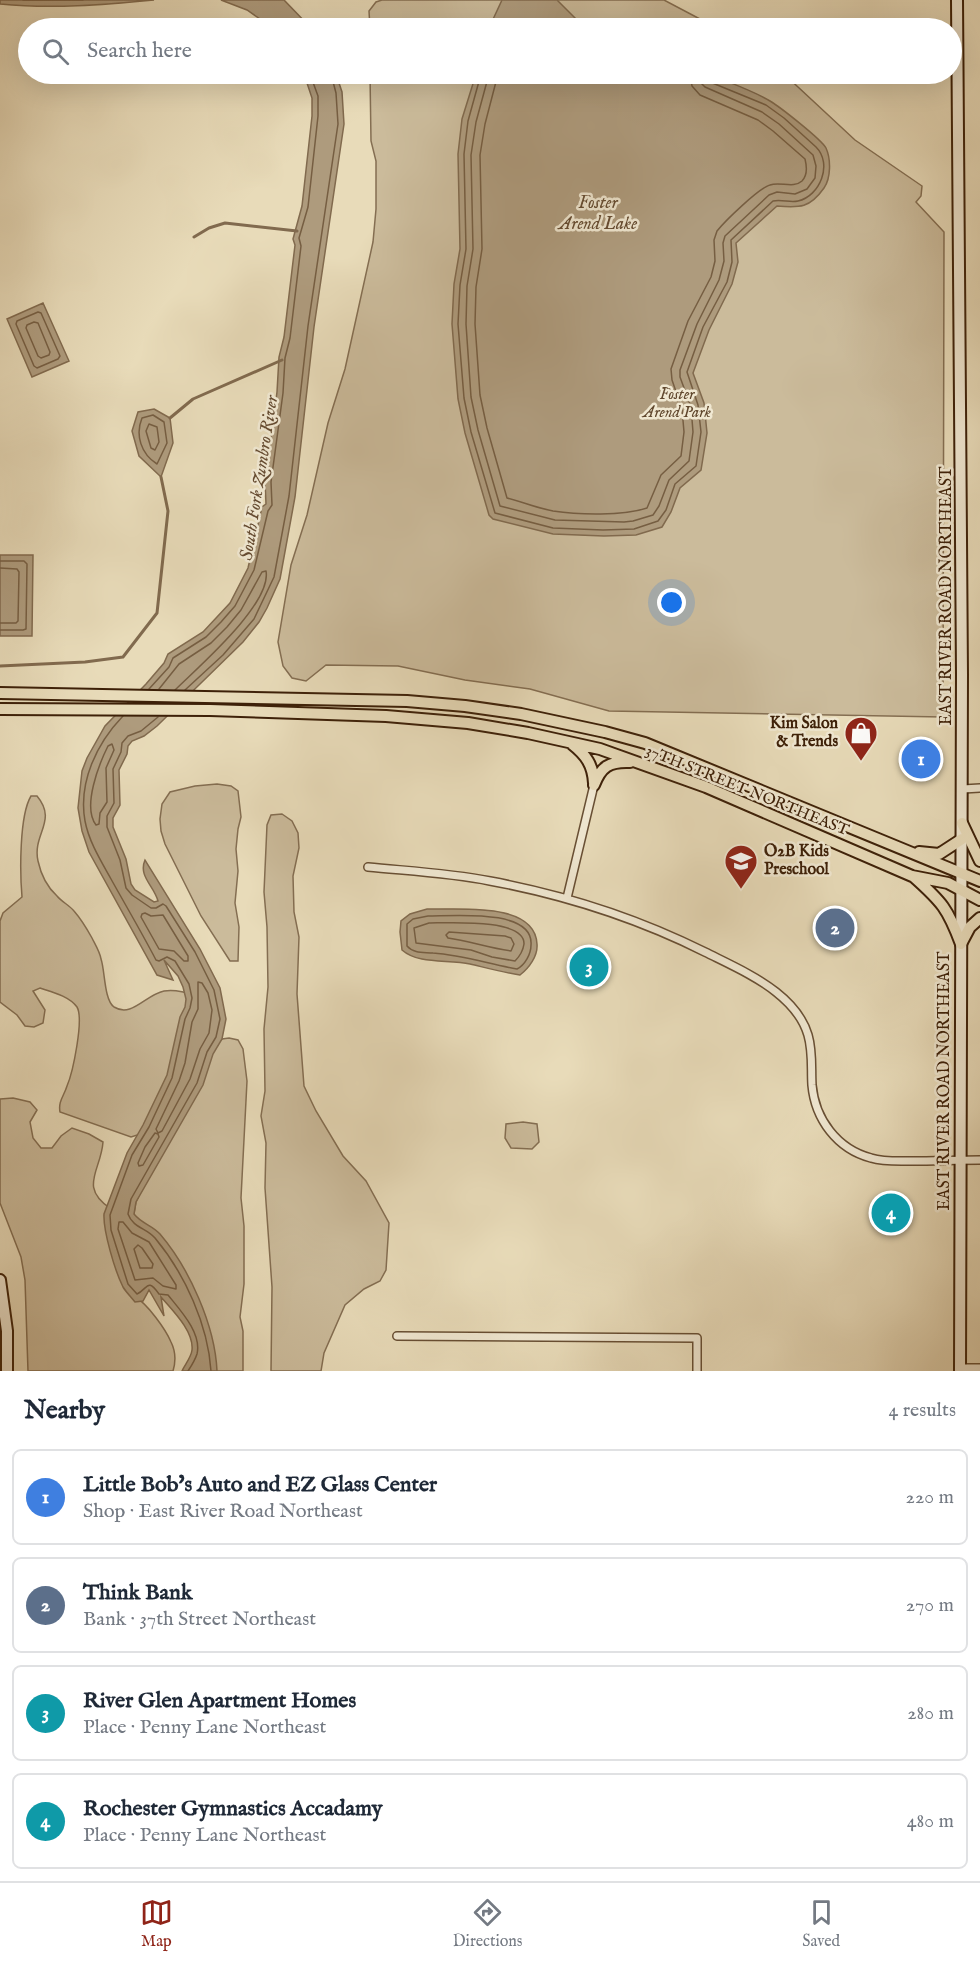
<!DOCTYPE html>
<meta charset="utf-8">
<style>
body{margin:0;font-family:"IM FELL English",serif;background:#f6f6f7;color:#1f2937}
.you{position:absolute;left:672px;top:603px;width:21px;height:21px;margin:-15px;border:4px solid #fff;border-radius:50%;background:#1a73e8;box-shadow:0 0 0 9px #1a73e833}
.badge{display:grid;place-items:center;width:39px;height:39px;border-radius:50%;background:#8f2418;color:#fff;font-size:20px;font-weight:700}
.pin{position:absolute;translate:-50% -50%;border:3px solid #fff;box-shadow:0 2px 6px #0006}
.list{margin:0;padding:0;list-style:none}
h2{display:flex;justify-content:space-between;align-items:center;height:78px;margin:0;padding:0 24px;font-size:26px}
h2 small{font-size:20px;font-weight:400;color:#747a83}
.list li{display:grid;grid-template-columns:39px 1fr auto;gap:18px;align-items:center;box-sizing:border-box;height:96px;margin:0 12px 12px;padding:0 12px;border:2px solid #e0e1e3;border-radius:9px}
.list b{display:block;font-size:22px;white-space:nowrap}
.list p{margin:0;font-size:20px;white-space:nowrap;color:#747a83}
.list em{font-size:20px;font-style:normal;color:#747a83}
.icon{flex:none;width:33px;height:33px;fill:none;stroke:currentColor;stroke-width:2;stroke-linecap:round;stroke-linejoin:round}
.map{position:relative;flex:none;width:980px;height:1371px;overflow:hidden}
.search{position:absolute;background:#fff;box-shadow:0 6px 24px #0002;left:18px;right:18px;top:18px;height:66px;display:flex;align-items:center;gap:15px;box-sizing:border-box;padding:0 21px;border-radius:33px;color:#747a83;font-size:22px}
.sheet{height:510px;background:#fff}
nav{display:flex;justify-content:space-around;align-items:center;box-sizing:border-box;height:84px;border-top:2px solid #e0e1e3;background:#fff;font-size:16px;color:#747a83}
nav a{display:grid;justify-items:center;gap:3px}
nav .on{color:#8f2418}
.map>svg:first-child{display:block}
</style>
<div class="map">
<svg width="980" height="1371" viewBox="0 0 980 1371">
<rect width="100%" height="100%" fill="#e8dbb9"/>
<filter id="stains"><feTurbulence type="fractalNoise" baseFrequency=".00333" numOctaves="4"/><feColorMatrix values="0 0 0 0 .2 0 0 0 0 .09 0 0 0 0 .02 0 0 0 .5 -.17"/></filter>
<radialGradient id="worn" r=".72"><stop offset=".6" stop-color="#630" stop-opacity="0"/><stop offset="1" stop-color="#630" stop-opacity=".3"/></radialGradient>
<!-- green -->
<path fill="#cbbb9b" stroke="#846e52" stroke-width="1.5" d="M382,0H664L717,28H370L369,11L376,2Z
M370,74H784L855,140L922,186L921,196L916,202L944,232L943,717L609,711L530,689L465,680L398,666L326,665L306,681L292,678L283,666L278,642L291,565L307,515L328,423L345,369L373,242L376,209V161L371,141Z
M217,784L231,786L238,791L241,817L238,829L236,849L238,871L235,903L239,927L238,961H230L201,916L165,844L161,831L160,819L162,804L170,792L195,786Z
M31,796H37C58,821 32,834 38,861C41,875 46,886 57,896C62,902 69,905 74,911C81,919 87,929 92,938C95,944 100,952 101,959C105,970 104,1000 114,1007C132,1018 145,995 164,991C176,989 188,993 199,997L144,1133L131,1137L60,1112C58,1101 64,1096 67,1086C73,1072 84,1019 77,1007C69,996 52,992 40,988L33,991L45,1010L43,1023L34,1027L25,1026L17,1015L0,1002V921L3,913L22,897C20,874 19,816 31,796Z
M282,814L292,821L298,833L299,848L293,876L294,912L299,937L297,994L304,1086L316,1111L343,1156L366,1181L389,1223L386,1270L380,1281L364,1289L345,1305L324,1353L321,1371H271L272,1287L265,1188L266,1143L261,1116L265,1091L264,1029L268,987L267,927L264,892L267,825L271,815Z
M229,1038L238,1040L243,1049L247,1081L241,1198L244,1226V1284L240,1317L243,1331V1371H213L136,1225L134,1214L136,1202L209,1051L222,1039Z
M13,1098L30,1102L37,1110L30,1122L33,1138L41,1148H52L61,1136L72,1128L89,1134L103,1142C101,1171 78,1187 111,1209L135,1297C147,1303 166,1330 171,1342C176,1352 176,1361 173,1371H28L25,1280L21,1257L0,1203V1099Z
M523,1122L537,1124L539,1142L532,1149L511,1148L505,1138L506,1124Z"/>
<!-- water -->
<path fill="#ae9b7d" stroke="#816a4e" stroke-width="1.5" d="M0,0H154C103,5 52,9 0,4Z
M221,0H284L311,28H273L247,10Z
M502,0H557L585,28H489Z
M304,74H336L342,92L344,124L314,327L295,497L280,579L267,608L259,622L243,642L157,726L144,736L132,741L128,746L127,754L119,770L120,805L113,818V827L126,859L131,884L135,890L154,902L158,901C154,886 138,876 145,860L200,949L220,988L226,1019L222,1039L213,1054L203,1085L136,1202L134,1214C142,1224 152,1225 160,1234C189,1268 215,1325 217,1371H182C185,1364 191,1358 192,1350C194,1331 172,1310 161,1297L164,1316L149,1290L143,1301L135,1302C131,1297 126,1292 123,1287C115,1271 103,1231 104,1214L127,1153L143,1125L167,1075L180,1017L185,1007L186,999L183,987L178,976L164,960L173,980L157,975L89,852L82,831L78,808L82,771L87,758L105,726L146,684L164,663L168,654L203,632L230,603L248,568L262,507L266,504L265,481L277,392L279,357L284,337L295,245L293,239L302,206L312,116V98Z
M476,74H701L711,75C730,83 752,90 770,101C780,107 821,139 826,148C831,159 831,178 824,188C810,208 800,208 777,206L736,243L738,262L732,284L709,330L693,373L704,403L707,433L701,470L680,488L671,512L662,527L636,535L604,536L553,534L493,519L489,515L465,433L458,399L452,324L454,284L460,249L458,154L462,119Z
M43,303L69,361L32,377L7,319Z
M154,409L170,418L173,443L161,477L139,456L132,431L138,412Z
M0,555H33L32,636H0Z
M427,909C457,910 535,901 537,944C538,956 529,968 520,975C502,972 487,968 470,964C448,959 419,965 402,950L400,932L401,921L410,914Z"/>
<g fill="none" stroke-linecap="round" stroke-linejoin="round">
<!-- shore -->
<path stroke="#765e42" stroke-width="1.5" d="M23,0H83
M481,74L468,121L464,154L466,249L460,285L458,324L464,398L471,432L495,513L553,528L603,530L634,529L658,521L666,510L675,484L696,466L701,432L698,405L687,372L703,327L727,282L732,262L731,240L773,201C782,199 790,203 798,201C820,196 833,164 816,147L784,118L766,105L710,82L707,74
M489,74L476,122L471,155L473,249L467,286L466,324L471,397L478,430L500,506L555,520L624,522L633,521L653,515L659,506L669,480L689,461L693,432L691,407L680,377V370L697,324L719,280L724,261L723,243L725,236L769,195L777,192L795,194L807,189L815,178L816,166L813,155L779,124L762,112L705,87L700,82L699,74
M498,74L485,124L480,155L482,249L476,287L475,324L480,395L487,428L507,498C523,502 537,508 553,511C579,515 623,516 647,508L661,475L681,456L684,432L682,409L672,380L671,369L688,321L711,277L715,261L714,240L717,231C725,221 759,188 770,185C780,181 793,189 802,181C808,175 807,167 805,159L773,131L758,120L700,95L692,86L690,74
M38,312L41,313L60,356L58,359L37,368L34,366L16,324L17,321Z
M34,322L38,323L50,352L49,355L41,358L38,356L26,328L27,325Z
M153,415L164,422L167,443L157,464C141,454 135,435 142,418Z
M149,424L157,427L159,442L155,450L151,448L146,431Z
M0,561H24L27,564L26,629L23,630H0
M0,568L17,569L19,572L18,621L16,623H0
M149,689L169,667L173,658L206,637L221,622L235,606L254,570L268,511L272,505L271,482L283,393L285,358L290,338L301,246L299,238L308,207L318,116V96L310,74
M159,689L179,664L211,643L227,627L241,610L262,572L266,571C272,604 197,668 175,690
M185,690L223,655L254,619L274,577L289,496L308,326L338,124L336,93L331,74
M123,716C97,743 78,782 85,821C89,842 101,861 111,879C126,906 142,933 156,960L159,961L167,957L175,961L189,984L192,998L190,1008L185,1019L172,1078L149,1127L132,1155L110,1215L111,1230L128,1284L137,1294C148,1289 147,1277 159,1294L168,1295C180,1310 202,1333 197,1354C195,1360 192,1365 188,1371
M158,717L141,731L128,736L122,743L121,752L113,769L114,803L107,816V827L120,860L126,888L132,895L151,908H156L163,904L166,906L195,952L214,990L220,1019L216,1037L207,1052L197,1083L131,1199L128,1214C133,1228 147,1228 155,1238C185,1274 208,1325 211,1371
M112,744L114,750L106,768L107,802L100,813L99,824L96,825C82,807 99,764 108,746Z
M145,913L151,916L163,915L188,956V961H184L174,951L159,949L141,917L142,914Z
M428,916C452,916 534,908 531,945C531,954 525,965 517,969C489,964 462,955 433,953C424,952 414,954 407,946V924L413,919Z
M429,923C447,923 525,918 524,944C523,951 519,957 515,961L492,957L471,950L416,943L414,928Z
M449,932L505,936L511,938L514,944L511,951C489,948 469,941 448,938L446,935Z
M198,982L202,983L208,993L212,1010L209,1033L200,1049L190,1079L162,1131L158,1133L156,1129L179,1081L185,1063L192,1022L198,1009Z
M155,1133L158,1134L159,1137L143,1165L139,1166L138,1163L145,1147Z
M119,1222H123L132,1233L149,1242L176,1285V1289L163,1286L153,1278L135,1280L118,1229Z
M138,1245L142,1248L153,1264L152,1268H140L134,1249Z"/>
<!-- stream -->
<path stroke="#816a4e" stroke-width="3" d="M194,237L209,228L225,223L297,231
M170,418L193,399L282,360
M0,666L85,662L123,657L157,613L168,511L161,477"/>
<!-- street casing -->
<g stroke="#684f34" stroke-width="10">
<path id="street" d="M963,789L980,788
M368,867C408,871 450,873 490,881C565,895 637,918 705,952C729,964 756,976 776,992C790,1003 803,1018 808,1035C813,1052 811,1069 812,1085C815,1119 837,1149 871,1158C884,1162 898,1161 912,1161C935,1161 957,1160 980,1160
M567,898L594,785
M397,1336L697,1338V1371
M960,1368H980"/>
</g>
<!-- secondary casing -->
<g stroke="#3d2008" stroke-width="14">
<path id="secondary" d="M957,0L962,674L960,1371
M0,1280L7,1331V1371"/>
</g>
<!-- primary casing -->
<g stroke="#3d2008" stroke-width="14">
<path id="primary" d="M0,693L407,701L465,706L521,714L605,732L645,743L980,881
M0,709L210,710L386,716L468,723L528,733L600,749L706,787L912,876L948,883L980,900
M572,744C586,755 593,765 594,783
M594,785C601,767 609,761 630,762
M962,823L980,861
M919,852L939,854L962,839
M914,877C942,902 948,909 961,944
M961,944L970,927L980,918"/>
</g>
<!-- street -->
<use href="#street" stroke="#f0e8d2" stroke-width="7"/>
<!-- secondary -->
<use href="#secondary" stroke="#f0e8d2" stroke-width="10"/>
<!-- primary -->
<use href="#primary" stroke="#e8dbb9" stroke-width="10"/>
</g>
<!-- icons -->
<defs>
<g id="shop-pin" transform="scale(1.725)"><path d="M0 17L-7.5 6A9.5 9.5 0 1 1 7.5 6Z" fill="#8f2418" stroke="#f0e8d2"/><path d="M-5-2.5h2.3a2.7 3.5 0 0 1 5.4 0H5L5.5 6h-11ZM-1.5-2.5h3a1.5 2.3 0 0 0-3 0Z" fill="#fff"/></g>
<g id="school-pin" transform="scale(1.725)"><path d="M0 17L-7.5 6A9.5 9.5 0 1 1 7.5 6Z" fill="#8f2418" stroke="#f0e8d2"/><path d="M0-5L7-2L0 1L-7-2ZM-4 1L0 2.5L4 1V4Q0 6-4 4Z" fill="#fff"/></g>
</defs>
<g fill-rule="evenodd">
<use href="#shop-pin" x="861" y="733"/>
<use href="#school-pin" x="741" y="861"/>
</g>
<g text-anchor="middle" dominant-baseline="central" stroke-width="5" stroke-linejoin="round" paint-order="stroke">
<!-- park labels -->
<g font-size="16" font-style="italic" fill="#60472d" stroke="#f0e8d2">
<text x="677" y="395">Foster<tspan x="677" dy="18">Arend Park</tspan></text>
</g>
<!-- street labels -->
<g font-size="16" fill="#3d2008" stroke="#f0e8d2">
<text transform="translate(947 596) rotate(-90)">EAST RIVER ROAD NORTHEAST</text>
<text transform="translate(747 791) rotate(22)">37TH STREET NORTHEAST</text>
<text transform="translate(945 1081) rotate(-90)">EAST RIVER ROAD NORTHEAST</text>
</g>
<!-- poi labels -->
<g font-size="16" font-weight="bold" fill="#3d2008" stroke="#f0e8d2" text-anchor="end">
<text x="838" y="724">Kim Salon<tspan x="838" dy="18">&amp; Trends</tspan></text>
<text x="764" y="852" text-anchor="start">O2B Kids<tspan x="764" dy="18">Preschool</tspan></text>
</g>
<!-- water labels -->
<g font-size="18" font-style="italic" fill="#654b31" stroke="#f0e8d2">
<text x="598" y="203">Foster<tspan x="598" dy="21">Arend Lake</tspan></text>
<text transform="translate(260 478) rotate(-81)">South Fork Zumbro River</text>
</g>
</g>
<rect width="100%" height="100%" filter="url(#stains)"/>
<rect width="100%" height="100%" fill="url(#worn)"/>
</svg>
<div class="you"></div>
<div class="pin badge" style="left:921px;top:759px;background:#3f7fe0">1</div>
<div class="pin badge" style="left:835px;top:928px;background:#5c6f8a">2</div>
<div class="pin badge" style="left:589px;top:967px;background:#0f9aa8">3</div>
<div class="pin badge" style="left:891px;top:1213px;background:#0f9aa8">4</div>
<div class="search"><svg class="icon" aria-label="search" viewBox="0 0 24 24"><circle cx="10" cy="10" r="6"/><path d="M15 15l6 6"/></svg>Search here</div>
</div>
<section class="sheet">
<h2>Nearby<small>4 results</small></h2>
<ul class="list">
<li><span class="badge" style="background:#3f7fe0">1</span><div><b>Little Bob's Auto and EZ Glass Center</b><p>Shop · East River Road Northeast</p></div><em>220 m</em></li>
<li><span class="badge" style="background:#5c6f8a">2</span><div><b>Think Bank</b><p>Bank · 37th Street Northeast</p></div><em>270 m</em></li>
<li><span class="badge" style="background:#0f9aa8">3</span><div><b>River Glen Apartment Homes</b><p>Place · Penny Lane Northeast</p></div><em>280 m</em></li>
<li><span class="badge" style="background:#0f9aa8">4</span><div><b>Rochester Gymnastics Accadamy</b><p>Place · Penny Lane Northeast</p></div><em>480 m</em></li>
</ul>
</section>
<nav>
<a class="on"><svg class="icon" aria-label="map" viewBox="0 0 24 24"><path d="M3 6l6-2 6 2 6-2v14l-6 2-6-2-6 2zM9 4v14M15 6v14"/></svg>Map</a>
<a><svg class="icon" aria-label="directions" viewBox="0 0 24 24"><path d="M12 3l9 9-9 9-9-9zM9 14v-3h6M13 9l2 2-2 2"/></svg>Directions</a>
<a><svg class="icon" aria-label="saved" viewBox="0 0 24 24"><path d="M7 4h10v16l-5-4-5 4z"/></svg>Saved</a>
</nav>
